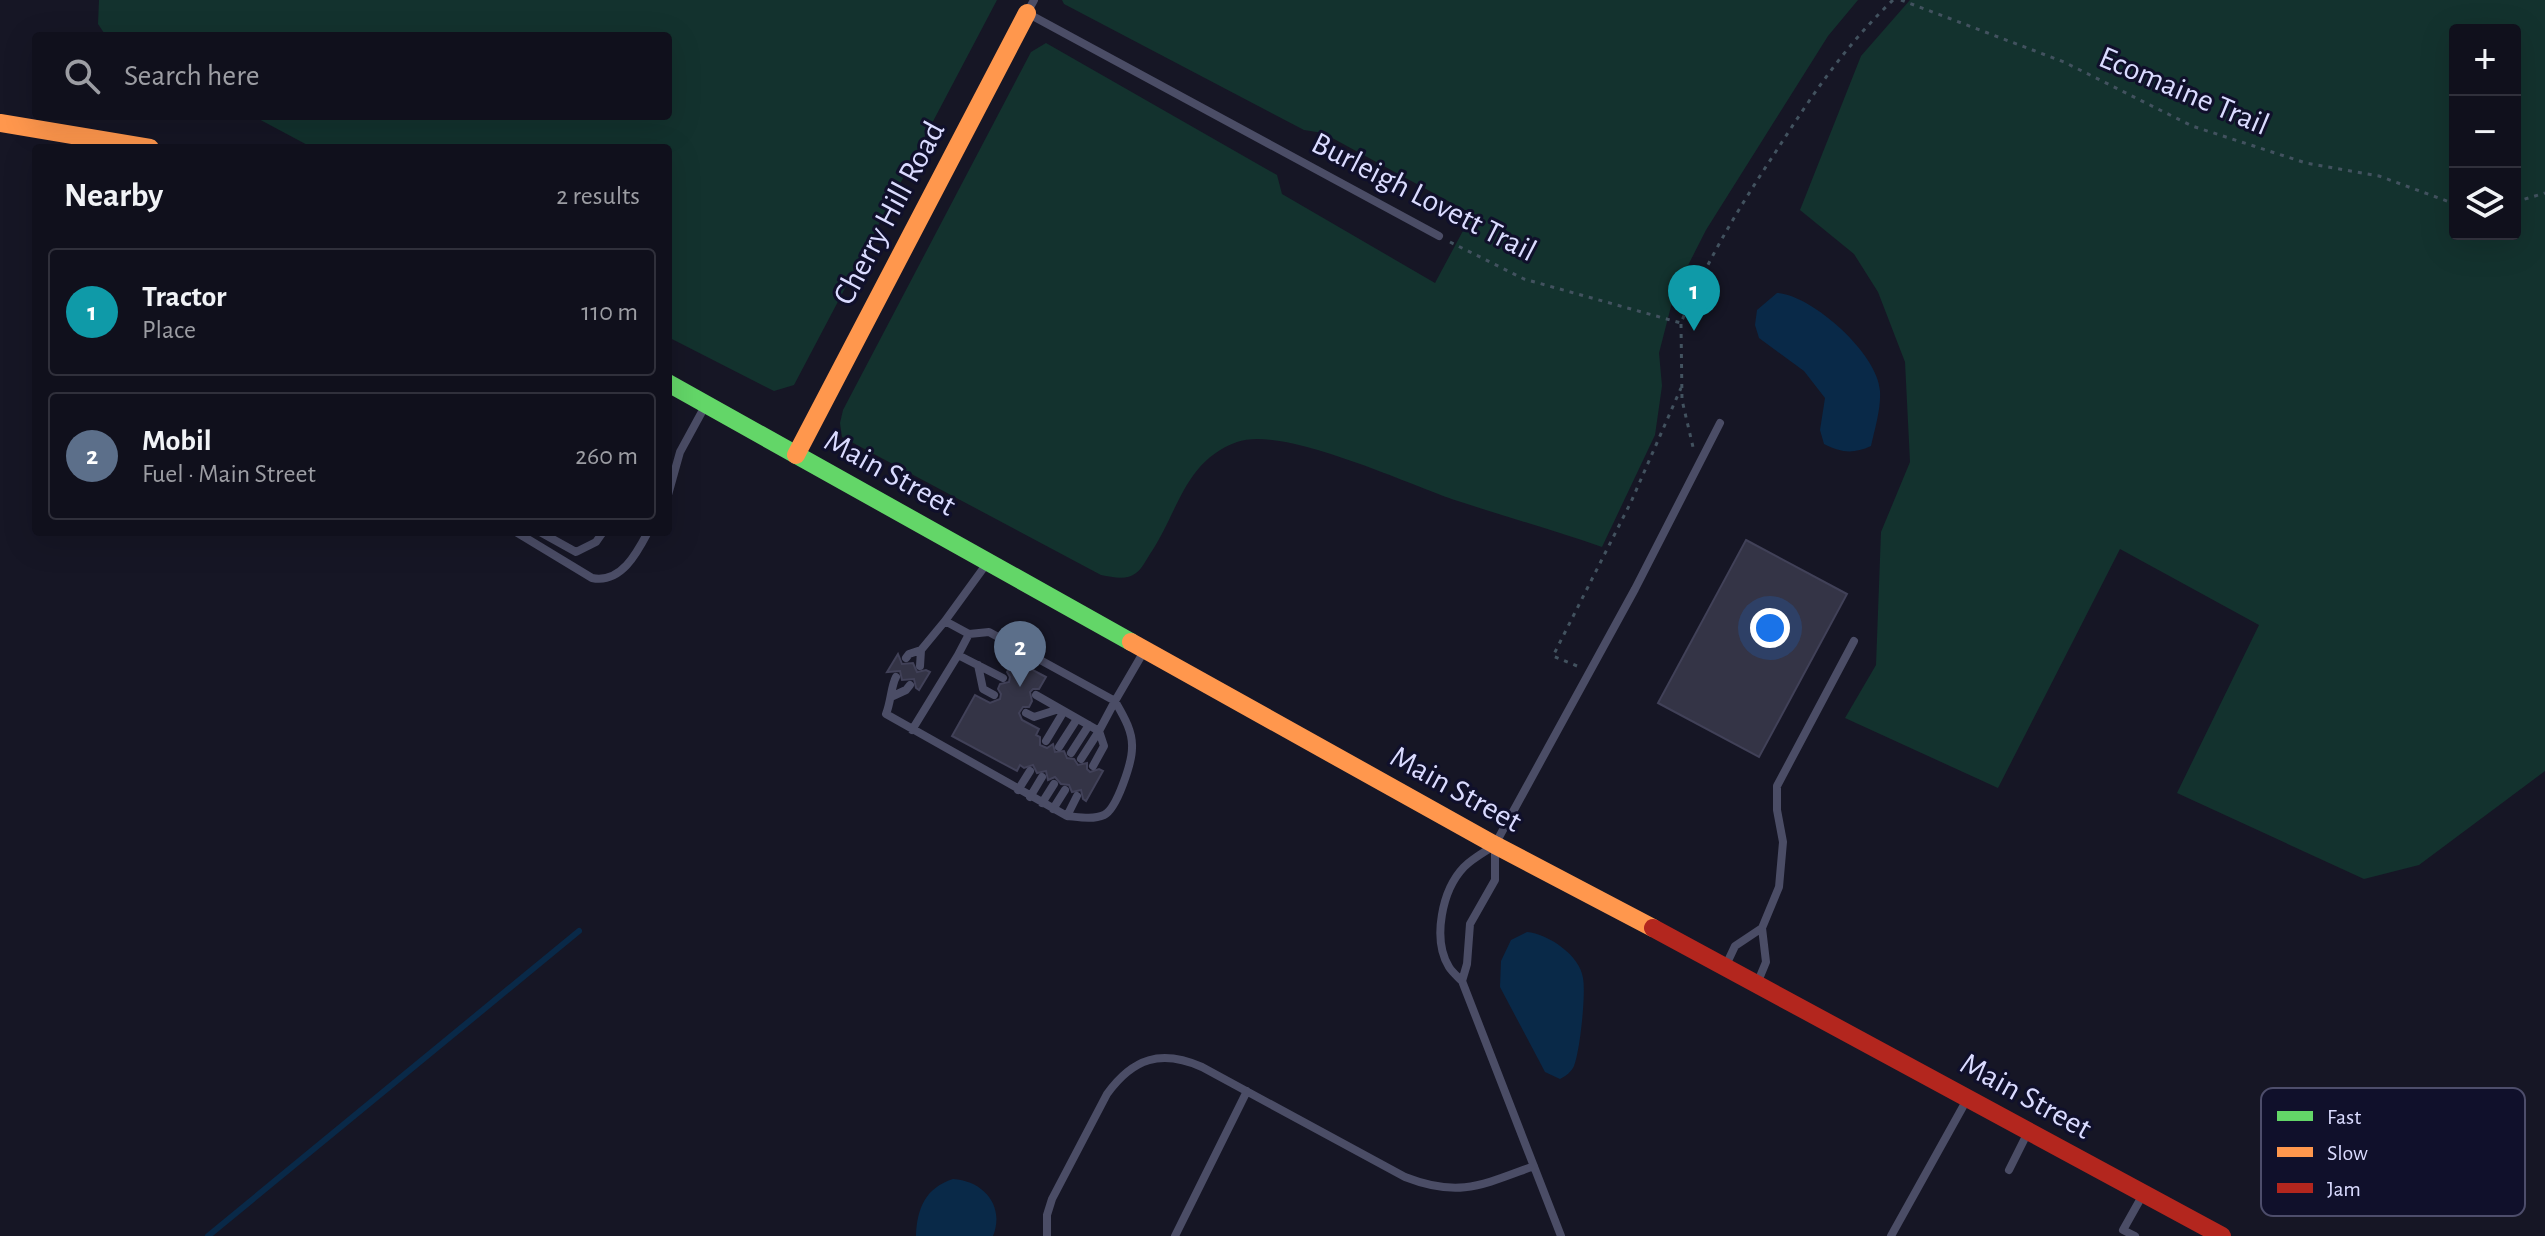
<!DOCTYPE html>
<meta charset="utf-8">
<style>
body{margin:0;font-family:"Alegreya Sans",sans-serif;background:#191925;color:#f1f3f6}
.controls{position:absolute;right:24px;top:24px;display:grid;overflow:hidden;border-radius:8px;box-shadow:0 8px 32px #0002}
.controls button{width:72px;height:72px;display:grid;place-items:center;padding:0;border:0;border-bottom:2px solid #30303b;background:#10101c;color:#f1f3f6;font:40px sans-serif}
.you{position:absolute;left:1770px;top:628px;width:28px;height:28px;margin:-20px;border:6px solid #fff;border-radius:50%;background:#1a73e8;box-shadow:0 0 0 12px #1a73e833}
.badge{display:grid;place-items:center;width:52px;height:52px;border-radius:50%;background:#d93025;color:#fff;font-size:26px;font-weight:700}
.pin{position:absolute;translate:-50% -66px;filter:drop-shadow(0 2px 4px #0008)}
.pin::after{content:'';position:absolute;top:42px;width:28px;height:24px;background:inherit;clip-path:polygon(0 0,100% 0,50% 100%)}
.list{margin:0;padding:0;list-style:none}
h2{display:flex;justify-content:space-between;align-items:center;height:104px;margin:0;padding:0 32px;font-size:34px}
h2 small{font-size:26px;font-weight:400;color:#9c9da3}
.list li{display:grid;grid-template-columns:52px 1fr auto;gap:24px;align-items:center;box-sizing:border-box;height:128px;margin:0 16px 16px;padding:0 16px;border:2px solid #30303b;border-radius:8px}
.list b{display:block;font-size:30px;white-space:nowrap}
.list p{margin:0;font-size:26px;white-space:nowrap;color:#9c9da3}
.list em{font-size:26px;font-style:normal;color:#9c9da3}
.icon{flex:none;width:44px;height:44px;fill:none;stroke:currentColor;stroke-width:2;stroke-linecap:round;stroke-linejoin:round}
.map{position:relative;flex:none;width:2545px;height:1236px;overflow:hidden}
.search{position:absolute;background:#10101c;box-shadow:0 8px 32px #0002;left:32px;top:32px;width:640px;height:88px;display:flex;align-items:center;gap:20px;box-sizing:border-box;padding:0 28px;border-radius:8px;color:#9c9da3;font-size:30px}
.panel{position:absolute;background:#10101c;box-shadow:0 8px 32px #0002;left:32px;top:144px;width:640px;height:392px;border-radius:8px}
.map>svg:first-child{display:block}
</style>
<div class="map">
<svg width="2545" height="1236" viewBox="0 0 2545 1236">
<rect width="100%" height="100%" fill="#161625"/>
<!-- green -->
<path fill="#13322e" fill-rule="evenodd" d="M99,0H997L794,385L774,391L668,337V148H313L253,116H668V36H106L98,24Z
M1062,0H1858L1828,36L1706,230L1675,291L1659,353L1662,386L1655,435L1602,547C1554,530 1506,517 1458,501C1409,485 1283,425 1237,442C1184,461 1178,513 1150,554C1146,560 1142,569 1136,573C1126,581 1113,577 1101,575L842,437L840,423L843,410L1031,52L1046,43L1277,175L1282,194L1435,283L1472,214L1323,133L1304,130L1064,4Z
M1910,0H2545V771L2419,865L2364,879L2177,793L2259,625L2120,549L1998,788L1845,718L1876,665L1881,532L1910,462L1905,362L1878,292L1854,254L1800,210L1861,56ZM2515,30V234H2455V30Z"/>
<!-- water -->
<path fill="#092948" d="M1777,293C1812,295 1878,354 1880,391C1881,409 1875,428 1871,446C1853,454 1842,453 1824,444L1820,430L1825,398L1804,371L1759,338L1755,325L1757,310Z
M1527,932C1548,934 1580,955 1583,978C1586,994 1580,1051 1574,1066C1571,1072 1566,1076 1560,1079L1545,1072L1500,987L1501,961L1511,940Z
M953,1179C984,1181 1005,1206 993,1236H916C917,1209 925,1188 953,1179Z"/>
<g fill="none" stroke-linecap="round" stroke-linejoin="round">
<!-- stream -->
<path stroke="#092948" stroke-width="6" d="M208,1236L579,931"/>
</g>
<!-- building -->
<path fill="#343446" stroke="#414158" stroke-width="2" d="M1746,540L1847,594L1759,757L1658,703Z
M898,654L902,664L913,663L917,672L926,670L930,672L919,690L916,688L914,679L902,680L900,671L887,672Z
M1014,660L1046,677L1039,689H1033L1030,692L1032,701L1029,707H1023L1019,713L1022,720L1039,729L1036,735L1040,737V745L1047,748L1053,744L1055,752L1064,751L1067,758L1074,759L1078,765L1087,763V769L1090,772L1099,769L1103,771L1086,801L1083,799L1081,790L1072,792L1069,785L1061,784L1055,777L1048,780L1046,771L1037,773L1033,765L1024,768L1020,765L1017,771L952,736L975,695L990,703L1000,699L1001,694L998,689L1000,684L1009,682L1010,677L1007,672Z"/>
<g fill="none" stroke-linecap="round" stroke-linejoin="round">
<!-- path -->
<path stroke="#42525f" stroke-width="3" stroke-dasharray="4 6" stroke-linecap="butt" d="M1901,0L2064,62L2192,126L2306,163L2379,176L2455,204
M2515,202L2545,193
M1450,242L1524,279L1681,323C1705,264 1738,209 1773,156C1811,97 1842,49 1893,0
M1681,324L1682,400L1693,447
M1577,666L1553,656L1631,502L1681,388"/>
<!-- lane -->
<path stroke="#4b4d66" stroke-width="8" d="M1034,0L1027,13L1439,236
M668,495L680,452L704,408
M516,532L592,578C621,584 637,553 648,532
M540,532L576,552L596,542L603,532
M985,566L945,621L969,634L989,632L1115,701L1143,653
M969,634L958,655L1003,678
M906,658L909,654L921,650L945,621
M978,665L983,689L994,695
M920,666L921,650
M896,677C891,686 891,702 886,714L1067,816C1078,817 1093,820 1104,815C1117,809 1132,762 1132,748C1133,731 1123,715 1115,701L1099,731L1036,695
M893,696L906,690L910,685
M1026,713L1034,717L1059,709
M912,730L958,655
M1046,741L1064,711
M1059,747L1077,719
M1071,753L1089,725
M1081,759L1099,731
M1093,766L1104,746L1099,731
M1018,790L1030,771
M1030,797L1042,777
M1042,803L1054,784
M1053,809L1065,790
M1067,816L1077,796
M1498,839L1635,589L1720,423
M1489,849C1481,854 1471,860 1464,867C1442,890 1432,939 1449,967C1452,972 1458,977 1462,981L1561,1236
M1727,963L1735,946L1762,928L1779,887L1783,842L1777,810V786L1854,641
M1759,979L1766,962L1762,928
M1462,981L1467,964L1470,924L1495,880V853
M2009,1170L2026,1136
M1047,1236V1215L1052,1199L1107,1094C1133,1058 1161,1049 1202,1067L1405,1177C1459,1198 1482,1185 1534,1166
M1175,1236L1247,1091
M1891,1236L1965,1103
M2135,1236L2123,1230L2141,1198"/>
<!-- fast -->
<path stroke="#63d668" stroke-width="18" d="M668,383L1131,642"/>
<!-- slow -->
<path stroke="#ff974d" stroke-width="18" d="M0,123L150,148
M796,455L1027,13
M1131,642L1495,845L1653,928"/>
<!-- jam -->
<path stroke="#b3261e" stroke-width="18" d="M1653,928L2222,1236"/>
</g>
<g text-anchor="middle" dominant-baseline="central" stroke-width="6" stroke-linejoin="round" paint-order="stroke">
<!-- street labels -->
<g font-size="32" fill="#dadbff" stroke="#10102b">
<text transform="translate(2184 91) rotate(23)">Ecomaine Trail</text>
<text transform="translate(1424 197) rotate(27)">Burleigh Lovett Trail</text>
<text transform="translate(889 213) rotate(-62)">Cherry Hill Road</text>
<text transform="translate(890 473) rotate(29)">Main Street</text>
<text transform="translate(1456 789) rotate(29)">Main Street</text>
<text transform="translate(2026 1096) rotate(29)">Main Street</text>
</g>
</g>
<!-- legend -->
<rect x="2261" y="1088" width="264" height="128" rx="12" fill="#10102b" stroke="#4d4d6b" stroke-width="2"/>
<rect x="2277" y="1111" width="36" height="10" fill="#63d668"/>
<rect x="2277" y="1147" width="36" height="10" fill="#ff974d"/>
<rect x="2277" y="1183" width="36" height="10" fill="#b3261e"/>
<g font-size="22" fill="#dadbff">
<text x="2327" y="1124">Fast</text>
<text x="2327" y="1160">Slow</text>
<text x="2327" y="1196">Jam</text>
</g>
</svg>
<div class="controls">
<button>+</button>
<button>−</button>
<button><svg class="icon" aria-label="layers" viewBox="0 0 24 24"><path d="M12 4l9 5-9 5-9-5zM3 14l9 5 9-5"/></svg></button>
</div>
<div class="you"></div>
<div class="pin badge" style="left:1694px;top:331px;background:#0f9aa8">1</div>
<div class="pin badge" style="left:1020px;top:687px;background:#5c6f8a">2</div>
<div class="search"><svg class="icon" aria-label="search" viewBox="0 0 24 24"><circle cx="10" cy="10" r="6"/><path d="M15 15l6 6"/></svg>Search here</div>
<section class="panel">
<h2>Nearby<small>2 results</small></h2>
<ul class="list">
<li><span class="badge" style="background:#0f9aa8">1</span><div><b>Tractor</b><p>Place</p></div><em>110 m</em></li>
<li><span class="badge" style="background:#5c6f8a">2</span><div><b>Mobil</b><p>Fuel · Main Street</p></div><em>260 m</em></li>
</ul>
</section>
</div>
